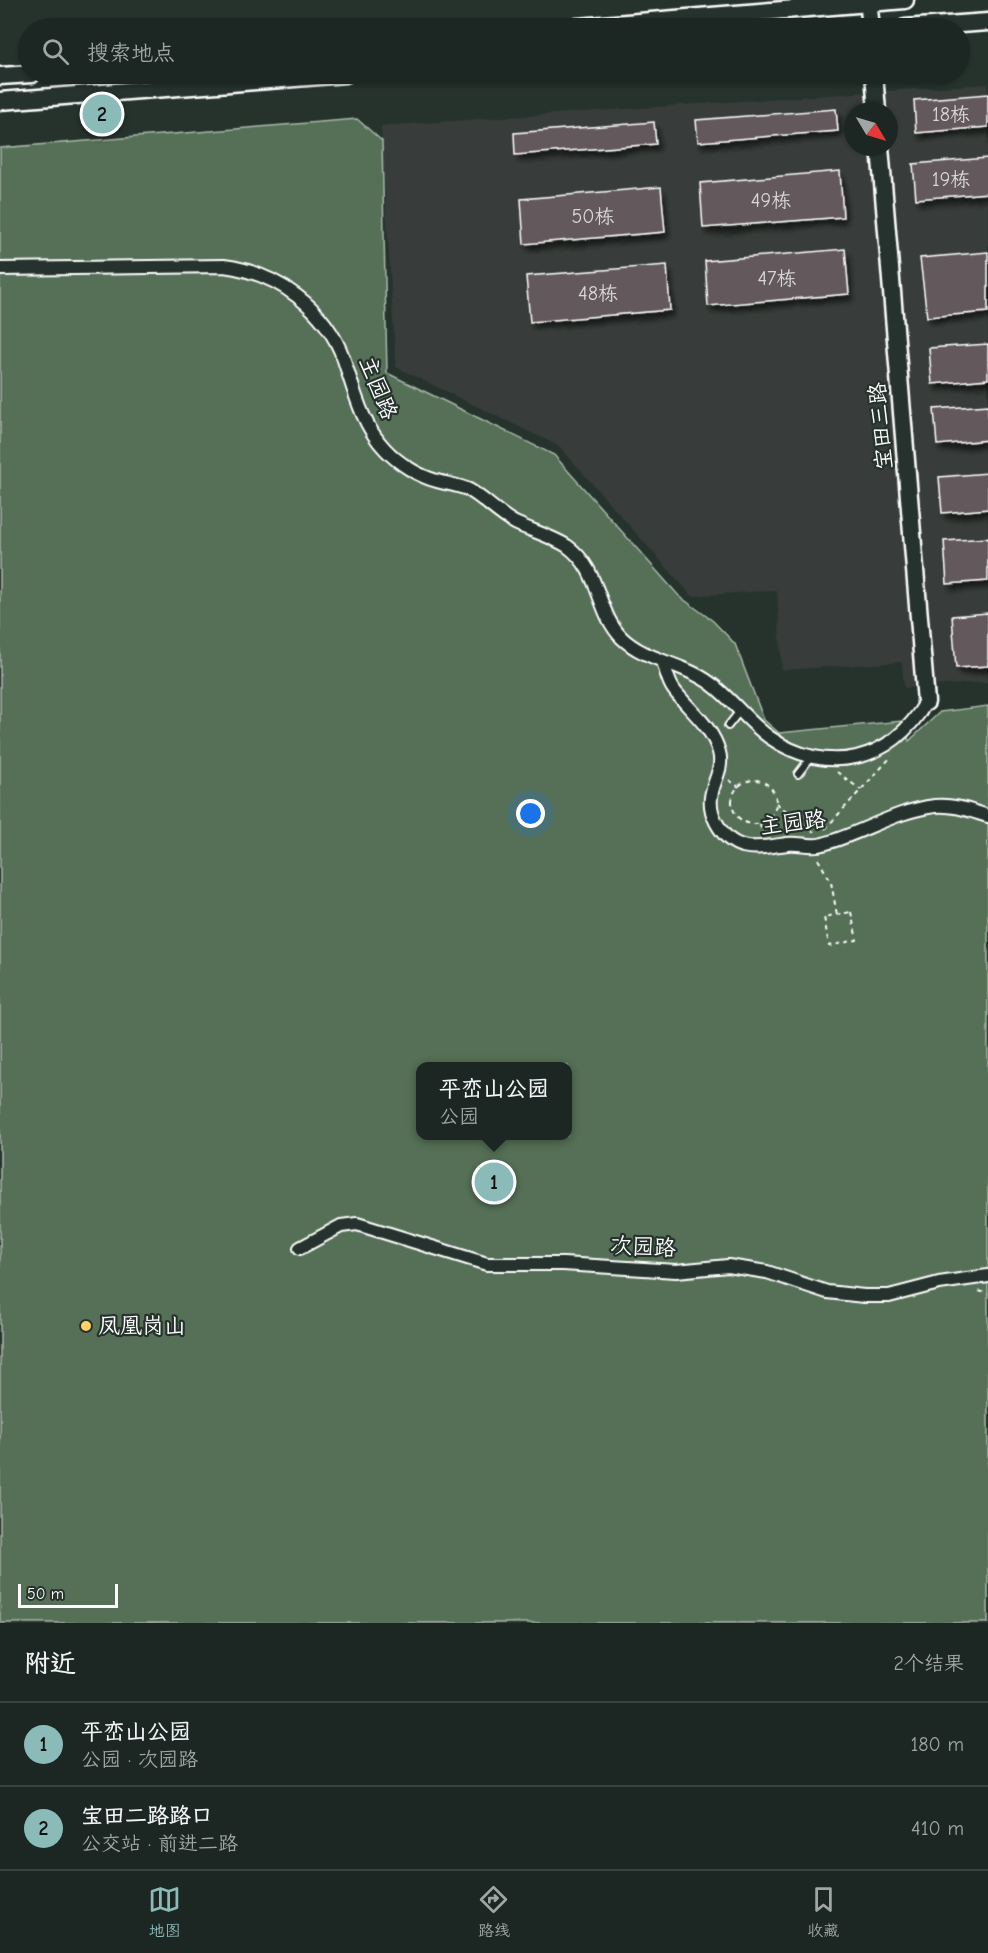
<!DOCTYPE html>
<html lang="zh">
<meta charset="utf-8">
<style>
body{margin:0;font-family:"Comic Neue","LXGW WenKai TC",sans-serif;background:#29322f;color:#f1f3f6}
.compass{position:absolute;left:844px;top:102px;width:54px;height:54px;border-radius:50%;background:#1c2622;box-shadow:0 2px 4px #0004;rotate:128deg}
.scale{position:absolute;left:18px;bottom:15px;width:100px;box-sizing:border-box;padding-left:6px;border:3px solid #fff;border-top:0;font-size:16px;line-height:21px;white-space:nowrap;color:#fff;-webkit-text-stroke:4px #26332d;paint-order:stroke}
.you{position:absolute;left:531px;top:814px;width:21px;height:21px;margin:-15px;border:4px solid #fff;border-radius:50%;background:#1a73e8;box-shadow:0 0 0 9px #1a73e833}
.badge{display:grid;place-items:center;width:39px;height:39px;border-radius:50%;background:#8bbbb9;color:#111;font-size:20px;font-weight:700}
.pin{position:absolute;translate:-50% -50%;border:3px solid #fff;box-shadow:0 2px 6px #0006}
.popup{position:absolute;left:416px;top:1062px;width:156px;height:78px;box-sizing:border-box;display:grid;place-content:center;border-radius:12px;background:#1c2622;filter:drop-shadow(0 2px 4px #0005);font-size:20px;white-space:nowrap;color:#a0a5a5}
.popup b{font-size:22px;color:#f1f3f6}
.popup::after{content:'';position:absolute;left:50%;top:100%;margin-left:-12px;border:12px solid transparent;border-top-color:#1c2622}
.list{margin:0;padding:0;list-style:none}
h2{display:flex;justify-content:space-between;align-items:center;height:78px;margin:0;padding:0 24px;font-size:26px}
h2 small{font-size:20px;font-weight:400;color:#a0a5a5}
.list li{display:grid;grid-template-columns:39px 1fr auto;gap:18px;align-items:center;box-sizing:border-box;height:84px;padding:0 24px;border-top:2px solid #3a4340}
.list b{display:block;font-size:22px;white-space:nowrap}
.list p{margin:0;font-size:20px;white-space:nowrap;color:#a0a5a5}
.list em{font-size:20px;font-style:normal;color:#a0a5a5}
.icon{flex:none;width:33px;height:33px;fill:none;stroke:currentColor;stroke-width:2;stroke-linecap:round;stroke-linejoin:round}
.map{position:relative;flex:none;width:988px;height:1623px;overflow:hidden}
.search{position:absolute;background:#1c2622;box-shadow:0 2px 4px #0004;left:18px;right:18px;top:18px;height:66px;display:flex;align-items:center;gap:15px;box-sizing:border-box;padding:0 21px;border-radius:33px;color:#a0a5a5;font-size:22px}
.sheet{height:246px;background:#1c2622}
nav{display:flex;justify-content:space-around;align-items:center;box-sizing:border-box;height:84px;border-top:2px solid #3a4340;background:#1c2622;font-size:16px;color:#a0a5a5}
nav a{display:grid;justify-items:center;gap:3px}
nav .on{color:#8bbbb9}
.map>svg:first-child{display:block}
</style>
<div class="map">
<svg width="988" height="1623" viewBox="0 0 988 1623">
<defs>
<filter id="shadow"><feDropShadow dx="3.5" dy="6" stdDeviation="3" flood-color="#0009"/></filter>
</defs>
<rect width="100%" height="100%" fill="#26332d"/>
<filter id="ink" filterUnits="userSpaceOnUse"><feTurbulence type="fractalNoise" baseFrequency=".0167" numOctaves="2"/><feDisplacementMap in="SourceGraphic" scale="12" xChannelSelector="R" yChannelSelector="G"/><feConvolveMatrix kernelMatrix="1 2 1 2 8 2 1 2 1" color-interpolation-filters="sRGB"/></filter>
<g filter="url(#ink)">
<!-- built -->
<path fill="#393e3b" fill-rule="evenodd" d="M988,84V682L904,688L902,662L782,670L777,590L692,596L559,446L396,367L381,126ZM853,111H889V147H853Z"/>
<!-- green -->
<path fill="#547056" stroke="#aab8aa" stroke-width="1.5" fill-rule="evenodd" d="M357,119L382,141L387,373L554,455L679,596L713,621L735,644L764,720L779,733L902,721L909,741L940,712L988,706V1623H0V148ZM420,1066H568V1136H420Z"/>
<!-- building -->
<path fill="#64595b" stroke="#fff" stroke-width="1.5" filter="url(#shadow)" d="M988,94V127L916,133L914,100Z
M836,109L838,131L698,142L696,120Z
M654,122L656,144L515,155L514,133Z
M988,158V193L916,199L913,164Z
M840,171L843,217L703,228L700,183Z
M661,187L665,232L524,244L521,199Z
M845,249L849,294L708,306L705,261Z
M988,252V312L927,317L920,258Z
M667,265L670,310L530,322L526,276Z
M988,344V379L932,384L929,348Z
M988,405V440L937,445L934,409Z
M988,473V509L942,513L939,477Z
M988,538V581L947,584L944,541Z
M988,613V666L956,668L952,616Z"/>
<g fill="none" stroke-linecap="round" stroke-linejoin="round">
<!-- lane casing -->
<g stroke="#fff" stroke-width="10">
<path id="lane" d="M728,726L739,712
M798,774L812,756"/>
</g>
<!-- street casing -->
<g stroke="#fff" stroke-width="16">
<path id="street" d="M0,269L224,266C277,273 326,308 344,360C354,390 362,425 385,449C398,463 418,476 437,481C447,484 459,485 469,490C485,499 498,514 515,523C532,531 551,536 567,546C601,570 596,612 622,638C646,661 683,663 710,683C731,698 747,721 769,737C826,777 892,762 926,702
M663,661C666,671 668,682 674,690C690,711 712,726 719,752C726,776 700,791 716,822C733,855 758,848 787,844C799,842 811,848 823,844C861,834 894,811 935,806C953,804 971,811 988,816
M300,1248L341,1226L357,1224L487,1264H563L676,1271L728,1266L767,1272L827,1292L864,1296H889L939,1283L988,1276"/>
</g>
<!-- secondary casing -->
<g stroke="#fff" stroke-width="21">
<path id="secondary" d="M868,0L871,28
M566,28L905,0
M905,28L988,22
M874,74L877,111
M0,76L32,74
M0,101L346,74
M880,147L926,702"/>
</g>
<!-- path -->
<path stroke="#fff" stroke-width="2" stroke-dasharray="4.5 4.5" stroke-linecap="butt" d="M837,772L861,790
M729,780L739,787
M732 802a22 22 0 1 1 44 0a22 22 0 1 1-44 0Z
M776,803L814,832
M760,824L762,835
M825,829L892,756
M818,859L831,882L837,915
M851,912L857,940L829,946L824,917Z
M979,1291L988,1294"/>
<!-- lane -->
<use href="#lane" stroke="#26332d" stroke-width="6"/>
<!-- street -->
<use href="#street" stroke="#26332d" stroke-width="12"/>
<!-- secondary -->
<use href="#secondary" stroke="#26332d" stroke-width="16"/>
</g>
</g>
<!-- markers -->
<circle fill="#ffd166" stroke="#26332d" stroke-width="2" cx="86" cy="1326" r="6"/>
<g text-anchor="middle" dominant-baseline="central" stroke-width="4.5" stroke-linejoin="round" paint-order="stroke">
<!-- number labels -->
<g font-size="20" fill="#d8d6d6">
<text x="951" y="114">18栋</text>
<text x="951" y="179">19栋</text>
<text x="771" y="200">49栋</text>
<text x="593" y="216">50栋</text>
<text x="777" y="278">47栋</text>
<text x="598" y="293">48栋</text>
</g>
<!-- street labels -->
<g font-size="22" fill="#fff" stroke="#26332d">
<text transform="translate(378 388) rotate(68)">主园路</text>
<text transform="translate(881 426) rotate(-95)">宝田三路</text>
<text transform="translate(793 823) rotate(-7)">主园路</text>
<text transform="translate(643 1247) rotate(3)">次园路</text>
</g>
<!-- poi labels -->
<g font-size="22" fill="#fff" stroke="#26332d" text-anchor="start">
<text x="98" y="1326">凤凰岗山</text>
</g>
</g>
</svg>
<svg class="compass" viewBox="-18 -18 36 36"><path d="M0-13l5 13h-10z" fill="#e53935"/><path d="M0 13l5-13h-10z" fill="#a0a5a5"/></svg>
<div class="scale">50 m</div>
<div class="you"></div>
<div class="pin badge" style="left:494px;top:1182px">1</div>
<div class="popup"><b>平峦山公园</b>公园</div>
<div class="pin badge" style="left:102px;top:114px">2</div>
<div class="search"><svg class="icon" aria-label="search" viewBox="0 0 24 24"><circle cx="10" cy="10" r="6"/><path d="M15 15l6 6"/></svg>搜索地点</div>
</div>
<section class="sheet">
<h2>附近<small>2个结果</small></h2>
<ul class="list">
<li><span class="badge">1</span><div><b>平峦山公园</b><p>公园 · 次园路</p></div><em>180 m</em></li>
<li><span class="badge">2</span><div><b>宝田二路路口</b><p>公交站 · 前进二路</p></div><em>410 m</em></li>
</ul>
</section>
<nav>
<a class="on"><svg class="icon" aria-label="map" viewBox="0 0 24 24"><path d="M3 6l6-2 6 2 6-2v14l-6 2-6-2-6 2zM9 4v14M15 6v14"/></svg>地图</a>
<a><svg class="icon" aria-label="directions" viewBox="0 0 24 24"><path d="M12 3l9 9-9 9-9-9zM9 14v-3h6M13 9l2 2-2 2"/></svg>路线</a>
<a><svg class="icon" aria-label="saved" viewBox="0 0 24 24"><path d="M7 4h10v16l-5-4-5 4z"/></svg>收藏</a>
</nav>
